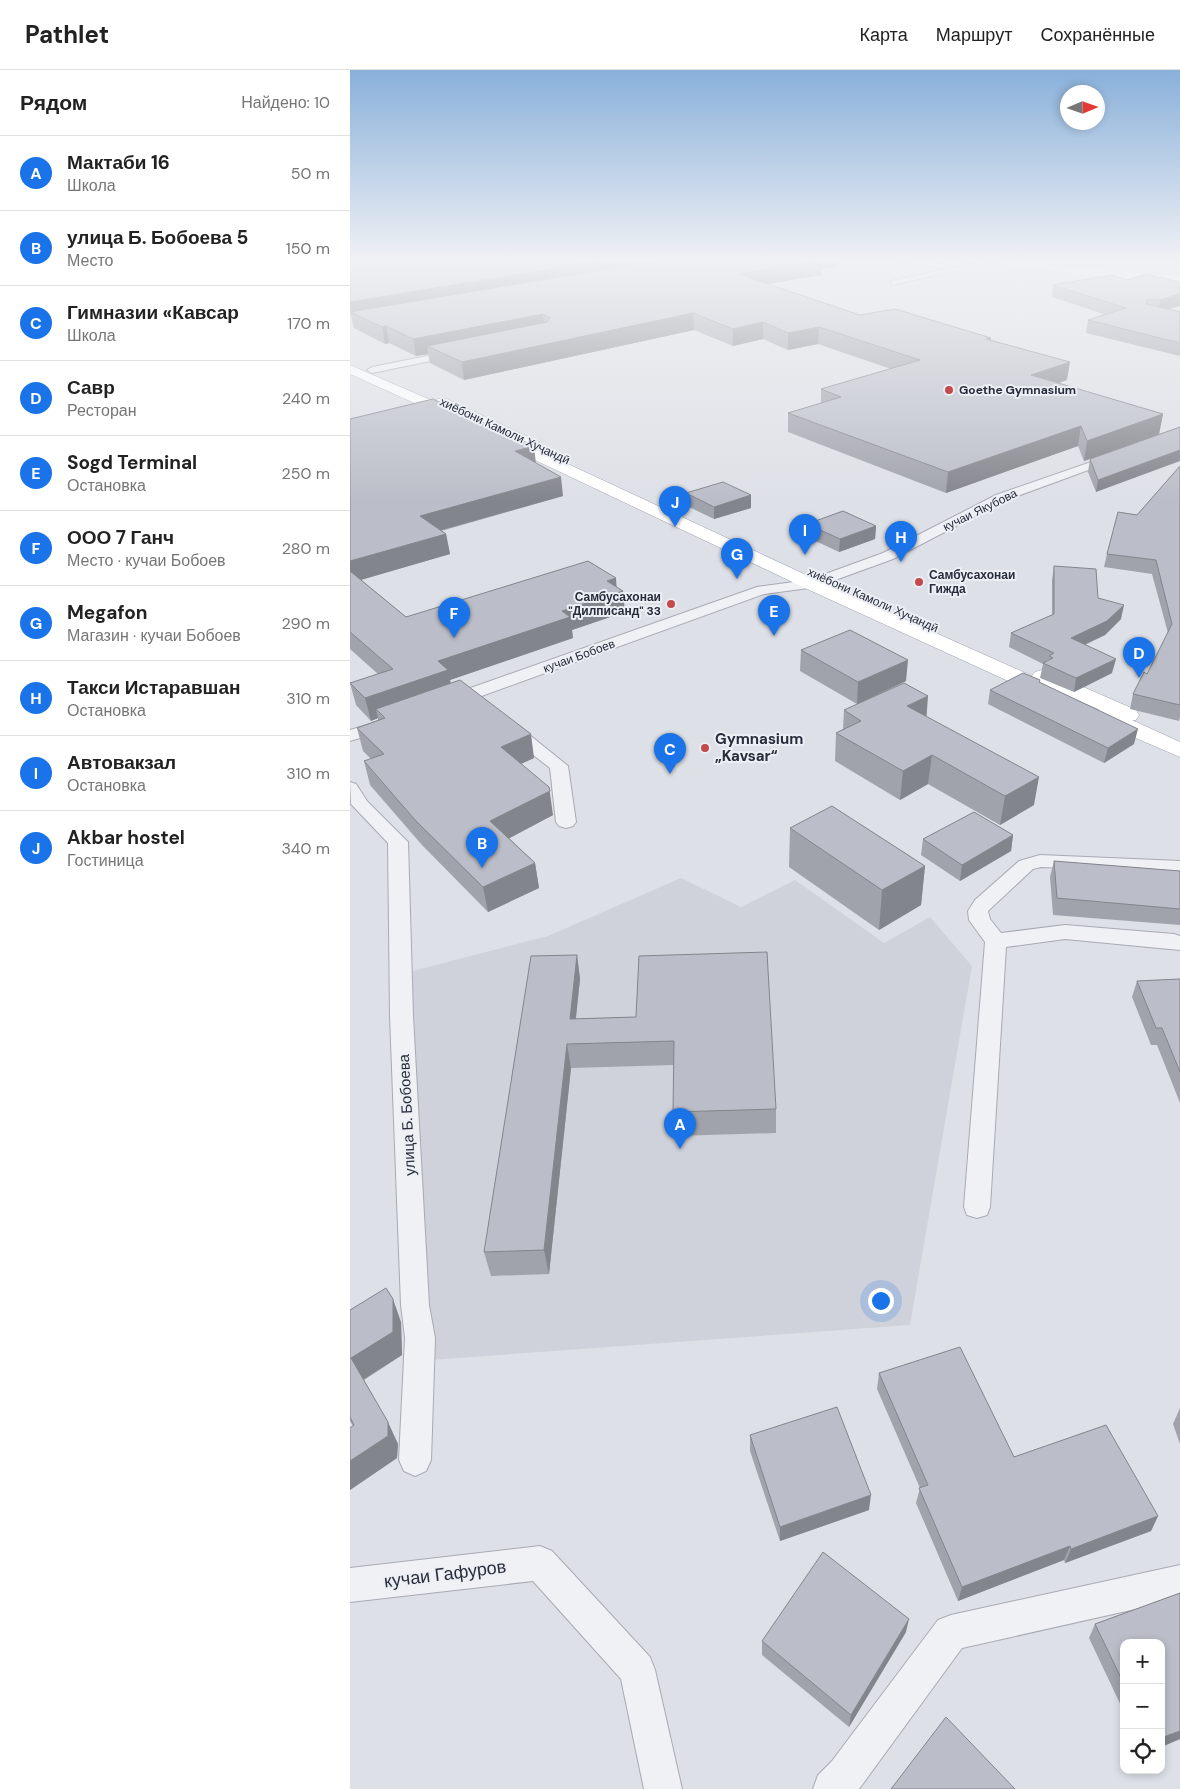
<!DOCTYPE html>
<html lang="ru">
<meta charset="utf-8">
<style>
body{margin:0;font-family:"DM Sans",sans-serif;background:#f6f6f6;color:#222}
.controls{position:absolute;right:15px;bottom:15px;display:grid;overflow:hidden;border-radius:10px;box-shadow:0 2px 8px #0003}
.controls button{width:45px;height:45px;display:grid;place-items:center;padding:0;border:0;border-bottom:1px solid #e0e0e0;background:#fff;color:#222;font:25px sans-serif}
.compass{position:absolute;left:710px;top:15px;width:45px;height:45px;border-radius:50%;background:#fff;box-shadow:0 2px 8px #0003;rotate:88deg}
.you{position:absolute;left:530px;top:1230px;width:18px;height:18px;margin:-12px;border:4px solid #fff;border-radius:50%;background:#1a73e8;box-shadow:0 0 0 8px #1a73e833}
.badge{display:grid;place-items:center;width:32px;height:32px;border-radius:50%;background:#1a73e8;color:#fff;font-size:16px;font-weight:700}
.pin{position:absolute;translate:-50% -41px;filter:drop-shadow(0 1px 2px #0008)}
.pin::after{content:'';position:absolute;top:26px;width:18px;height:15px;background:inherit;clip-path:polygon(0 0,100% 0,50% 100%)}
.list{margin:0;padding:0;list-style:none}
h2{display:flex;justify-content:space-between;align-items:center;height:65px;margin:0;padding:0 20px;font-size:21px}
h2 small{font-size:16px;font-weight:400;color:#767676}
.list li{display:grid;grid-template-columns:32px 1fr auto;gap:15px;align-items:center;box-sizing:border-box;height:75px;padding:0 20px;border-top:1px solid #e0e0e0}
.list b{display:block;font-size:19px;white-space:nowrap}
.list p{margin:0;font-size:16px;white-space:nowrap;color:#767676}
.list em{font-size:16px;font-style:normal;color:#767676}
.icon{flex:none;width:28px;height:28px;fill:none;stroke:currentColor;stroke-width:2;stroke-linecap:round;stroke-linejoin:round}
.map{position:relative;flex:none;width:830px;height:1719px;overflow:hidden}
header{display:flex;align-items:center;gap:30px;box-sizing:border-box;height:70px;padding:0 25px;background:#fff;border-bottom:1px solid #e0e0e0}
header strong{font-size:24px}
nav{display:flex;gap:28px;margin-inline-start:auto;font-size:18px}
main{display:flex}
aside{flex:1;background:#fff}
.map>svg:first-child{display:block}
</style>
<header>
<strong>Pathlet</strong>
<nav><a>Карта</a><a>Маршрут</a><a>Сохранённые</a></nav>
</header>
<main>
<aside>
<h2>Рядом<small>Найдено: 10</small></h2>
<ul class="list">
<li><span class="badge">A</span><div><b>Мактаби 16</b><p>Школа</p></div><em>50 m</em></li>
<li><span class="badge">B</span><div><b>улица Б. Бобоева 5</b><p>Место</p></div><em>150 m</em></li>
<li><span class="badge">C</span><div><b>Гимназии «Кавсар</b><p>Школа</p></div><em>170 m</em></li>
<li><span class="badge">D</span><div><b>Савр</b><p>Ресторан</p></div><em>240 m</em></li>
<li><span class="badge">E</span><div><b>Sogd Terminal</b><p>Остановка</p></div><em>250 m</em></li>
<li><span class="badge">F</span><div><b>ООО 7 Ганч</b><p>Место · кучаи Бобоев</p></div><em>280 m</em></li>
<li><span class="badge">G</span><div><b>Megafon</b><p>Магазин · кучаи Бобоев</p></div><em>290 m</em></li>
<li><span class="badge">H</span><div><b>Такси Истаравшан</b><p>Остановка</p></div><em>310 m</em></li>
<li><span class="badge">I</span><div><b>Автовакзал</b><p>Остановка</p></div><em>310 m</em></li>
<li><span class="badge">J</span><div><b>Akbar hostel</b><p>Гостиница</p></div><em>340 m</em></li>
</ul>
</aside>
<div class="map">
<svg width="830" height="1719" viewBox="0 0 830 1719">
<rect width="100%" height="100%" fill="#dde0e6"/>
<!-- built -->
<path fill="#d0d2db" d="M331,808L391,837L445,810L534,873L580,847L622,896L560,1255L81,1290L59,902L198,866Z"/>
<g fill="none" stroke-linecap="round" stroke-linejoin="round">
<!-- street casing -->
<g stroke="#a7aab3" stroke-width="2">
<path id="street" d="M553,191H571L597,195H600V199L635,191H649L541,215V211L596,199L557,193Z
M107,280L112,283L110,285L22,303L17,300L22,297Z
M767,383L771,384L773,386L771,388L654,431L543,489L466,517L414,524L104,636H92L90,632L92,628L407,517L459,510L533,483L646,425Z
M37,649L43,650L46,654L43,658L0,671V660Z
M160,653L166,654L218,696L226,752L223,756L216,758L209,756L206,752L200,698L154,662L151,658L154,654Z
M0,712L6,714L17,731L58,772L63,946L79,1235L85,1268L81,1390L76,1401L65,1406L54,1401L49,1390L55,1268L51,1235L40,946L38,773L1,734Z
M690,785L830,791V803L691,797L683,799L638,841L640,849L651,863L715,855L824,864L830,866V880L715,869L656,877L640,1137L637,1145L627,1148L617,1145L614,1137L635,872L619,850L618,841L625,830L669,791Z
M190,1476L202,1481L300,1587L305,1600L332,1719H294L271,1609L183,1511L0,1532V1498Z
M830,1495V1529L612,1578L509,1719H463L468,1705L482,1691L588,1550L601,1545Z"/>
</g>
<!-- primary casing -->
<g stroke="#9da3b1" stroke-width="1">
<path id="primary" d="M0,295L85,332L87,329H97L178,367L180,370L175,374L467,510L682,606L685,602L692,600L699,602L786,640L789,645L786,650H782L830,672V687L746,651L743,646L746,641L750,640L711,623L709,627L701,628L693,627L455,518L147,372L145,369L151,365L114,347L107,351L102,350L0,304Z"/>
</g>
<!-- street -->
<use href="#street" fill="#f0f1f5" fill-rule="evenodd"/>
<!-- secondary -->
<path fill="#fff" fill-rule="evenodd" d="M645,191H672L737,199L830,206V212L737,205L650,194Z"/>
<!-- primary -->
<use href="#primary" fill="#fff" fill-rule="evenodd"/>
</g>
<!-- wall -->
<path fill="#a1a3ac" d="M0,191L488,196L471,199V205L418,214L510,245L641,268V270L717,310L709,313L813,344L809,364L734,391L728,376L596,423L438,362V343L471,333V319L541,299L468,274L438,280L413,269L383,276L344,260L114,310L80,293L78,284L66,286L39,273L35,274L4,258L0,242H1L0,237Z
M830,212V236L818,239L830,242V286L736,263L738,250L756,245L702,227L703,215Z
M0,349L186,393L213,426L91,461L96,464L100,484L11,510L56,547L267,517L275,542L222,560L223,568L100,610L101,613L184,688L171,694L203,745L159,768L185,793L189,818L138,842L72,775L20,715L14,691L21,689L13,681L7,658L28,650V648L21,651L6,635L0,613L28,604L0,579Z
M830,357L746,422L738,402L740,389Z
M830,396V647L829,651L780,639L783,624L797,604L818,563L802,504L754,497L757,484L787,445Z
M336,423L401,425V438L364,449L337,436Z
M457,454L526,456L525,469L489,482L457,467Z
M704,496L748,528L771,549L755,565L735,575L762,603L724,622L690,608L693,594L659,577L661,563L702,545V510Z
M451,580L556,611L507,634L450,601Z
M690,612L784,674L754,693L638,634L640,620Z
M494,640L576,646L684,735L650,755L578,714L550,730L485,691L486,663L493,659Z
M440,758L575,796L571,835L529,860L439,797Z
M663,765L661,781L610,811L571,785L573,769Z
M704,791L830,801V855L703,845L700,807Z
M227,885L230,909L226,949L286,947L289,886L426,1039V1063L325,1066L323,1042L324,995L221,998L199,1204L141,1206L134,1182Z
M830,909V1033L807,975H801L782,927L787,911Z
M0,1240L51,1252L52,1285L14,1310L48,1374L47,1388L0,1420V1358L3,1356L0,1351Z
M529,1303L664,1387L808,1446L801,1461L715,1493L714,1490L608,1531L566,1433L570,1418L527,1319Z
M830,1338V1374L823,1354Z
M400,1365L519,1440L430,1471L400,1381Z
M830,1523V1669L811,1677V1573H774V1642L739,1568L745,1554Z
M556,1562L499,1657L412,1585V1571Z"/>
<!-- shaded-wall -->
<path fill="#83858c" d="M249,191H337L1,242L0,237V232Z
M459,191H488V196L471,199V205L389,219L388,204Z
M830,224V236L808,242L810,230Z
M343,243L344,260L114,310L112,292Z
M193,244L195,260L77,276L78,284L66,286L63,269Z
M413,252V269L383,276V259Z
M36,256L39,273L35,274L32,257Z
M469,257L468,274L438,280V263Z
M720,292L717,310L678,323L681,305Z
M813,344L809,364L734,391L737,371Z
M731,356L728,376L596,423L598,402Z
M184,376L186,394L165,381Z
M830,380V391L746,422L748,410Z
M211,407L213,426L74,465L70,446Z
M401,425V438L364,449V437Z
M526,456L525,469L489,482L490,469Z
M96,464L100,484L0,513V491Z
M266,508L267,523L273,521L275,542L222,560L223,568L100,610L102,622L26,639L28,648L21,651L15,628L88,591L212,541L257,511Z
M774,535L771,549L755,565L718,582L721,568Z
M766,589L762,603L724,622L726,608Z
M558,590L556,611L507,634L508,612Z
M578,626L576,654L557,636Z
M788,659L784,674L754,693L758,678Z
M181,664L184,688L155,701L151,677Z
M582,685L578,714L550,730L553,701Z
M689,707L684,735L650,755L655,726Z
M199,717L203,745L145,776L140,751Z
M663,765L661,781L610,811L612,795Z
M185,793L189,818L138,842L133,817Z
M575,796L571,835L529,860L532,820Z
M227,885L230,909L223,973L220,949Z
M217,974L221,998L199,1204L194,1180Z
M43,1229L51,1252L52,1285L11,1311L1,1288Z
M38,1352L48,1374L47,1388L0,1420V1391Z
M521,1425L519,1440L430,1471V1457Z
M808,1446L801,1461L715,1493L721,1479Z
M720,1476L714,1490L608,1531L612,1517Z
M559,1549L556,1562L499,1657L501,1645Z
M830,1661V1669L811,1677V1668Z"/>
<!-- building -->
<path fill="#bbbec8" stroke="#83858c" d="M0,191H249L0,232Z
M305,191H465L388,204L510,245L545,239L641,268L636,269L720,292L681,305L813,344L737,371L731,356L598,402L438,343L491,327L471,319L570,290L469,257L438,263L413,252L383,259L343,243L112,292L77,276L197,252L200,248L193,244L63,269L36,256L32,257L0,242Z
M796,204L830,212V224L810,230H797L796,234L830,242V273L738,250L776,238L703,215L762,205L777,210Z
M83,329L184,376L165,381L211,407L70,446L96,464L0,491V349Z
M830,357V380L748,410L740,389Z
M830,396V635L783,624L794,602L797,604L822,554L806,490L757,484L768,442L787,445Z
M373,412L401,425L364,437L336,423Z
M493,441L526,456L490,469L457,454Z
M238,491L266,508L257,511L273,521L212,541L220,547L88,591L98,600L15,628L0,613L43,599L0,562V501L56,547Z
M704,496L746,499L748,528L774,535L757,551L721,568L766,589L726,608L693,593L703,588L699,586L704,583L661,563L704,544Z
M500,560L558,590L508,612L451,580Z
M673,603L690,610L689,612L788,659L758,678L640,620Z
M110,610L181,664L151,677L199,717L200,721L140,751L185,793L133,817L66,751L14,691L34,684L7,658L35,648L26,639Z
M554,613L578,626L557,636L689,707L655,726L582,685L553,701L486,663L511,651L494,640Z
M482,736L575,796L532,820L440,758Z
M624,742L663,765L612,795L573,769Z
M704,791L830,801V839L707,828Z
M417,882L426,1039L323,1042L324,971L217,974L194,1180L134,1182L181,886L227,885L220,949L286,947L289,886Z
M830,909V1002L812,958H806L787,911Z
M36,1218L43,1229V1262L1,1288L38,1352V1366L0,1391V1358L4,1355L0,1347V1240Z
M610,1277L664,1387L756,1355L808,1446L721,1479L720,1476L612,1517L569,1418L578,1415L529,1303Z
M487,1337L521,1425L430,1457L400,1365Z
M473,1482L559,1549L501,1645L412,1571Z
M830,1523V1661L811,1668V1573H774V1614L745,1554Z
M596,1647L665,1719H541Z"/>
<!-- sky -->
<linearGradient id="sky" x2="0" y2="1"><stop stop-color="#89b0da"/><stop offset="0.44" stop-color="#f0f1f4"/><stop offset="1" stop-color="#f0f1f4" stop-opacity="0"/></linearGradient>
<rect width="830" height="431" fill="url(#sky)"/>
<!-- markers -->
<g fill="#c4494c" stroke="#eceff4" stroke-width="2">
<circle cx="599" cy="320" r="5"/>
<circle cx="569" cy="512" r="5"/>
<circle cx="321" cy="534" r="5"/>
<circle cx="355" cy="678" r="5"/>
</g>
<g text-anchor="middle" dominant-baseline="central" stroke-width="4" stroke-linejoin="round" paint-order="stroke">
<!-- far-poi labels -->
<g font-size="12" font-weight="bold" fill="#282d3c" stroke="#eceff4" text-anchor="start">
<text x="609" y="320">Goethe Gymnasium</text>
<text x="579" y="505">Самбусахонаи<tspan x="579" dy="14">Гижда</tspan></text>
<text x="311" y="527" text-anchor="end">Самбусахонаи<tspan x="311" dy="14">"Дилписанд" 33</tspan></text>
</g>
<!-- far-street labels -->
<g font-size="12" fill="#282d3c" stroke="#eceff4">
<text transform="translate(155 361) rotate(25)">хиёбони Камоли Хуҷандӣ</text>
<text transform="translate(630 440) rotate(-26)">кучаи Якубова</text>
<text transform="translate(523 530) rotate(24)">хиёбони Камоли Хуҷандӣ</text>
<text transform="translate(229 586) rotate(-20)">кучаи Бобоев</text>
</g>
<!-- poi labels -->
<g font-size="15" font-weight="bold" fill="#282d3c" stroke="#eceff4" text-anchor="start">
<text x="365" y="669">Gymnasium<tspan x="365" dy="17">„Kavsar“</tspan></text>
</g>
<!-- street labels -->
<g font-size="15" fill="#282d3c" stroke="#eceff4">
<text transform="translate(57 1045) rotate(-93)">улица Б. Бобоева</text>
</g>
<!-- near-street labels -->
<g font-size="18" fill="#282d3c" stroke="#eceff4">
<text transform="translate(95 1504) rotate(-7)">кучаи Гафуров</text>
</g>
</g>
</svg>
<div class="controls">
<button>+</button>
<button>−</button>
<button><svg class="icon" aria-label="locate" viewBox="0 0 24 24"><circle cx="12" cy="12" r="6"/><path d="M12 2v4M12 18v4M2 12h4M18 12h4"/></svg></button>
</div>
<svg class="compass" viewBox="-18 -18 36 36"><path d="M0-13l5 13h-10z" fill="#e53935"/><path d="M0 13l5-13h-10z" fill="#767676"/></svg>
<div class="you"></div>
<div class="pin badge" style="left:330px;top:1079px">A</div>
<div class="pin badge" style="left:132px;top:798px">B</div>
<div class="pin badge" style="left:320px;top:704px">C</div>
<div class="pin badge" style="left:789px;top:608px">D</div>
<div class="pin badge" style="left:424px;top:566px">E</div>
<div class="pin badge" style="left:104px;top:568px">F</div>
<div class="pin badge" style="left:387px;top:509px">G</div>
<div class="pin badge" style="left:551px;top:492px">H</div>
<div class="pin badge" style="left:455px;top:485px">I</div>
<div class="pin badge" style="left:325px;top:457px">J</div>
</div>
</main>
